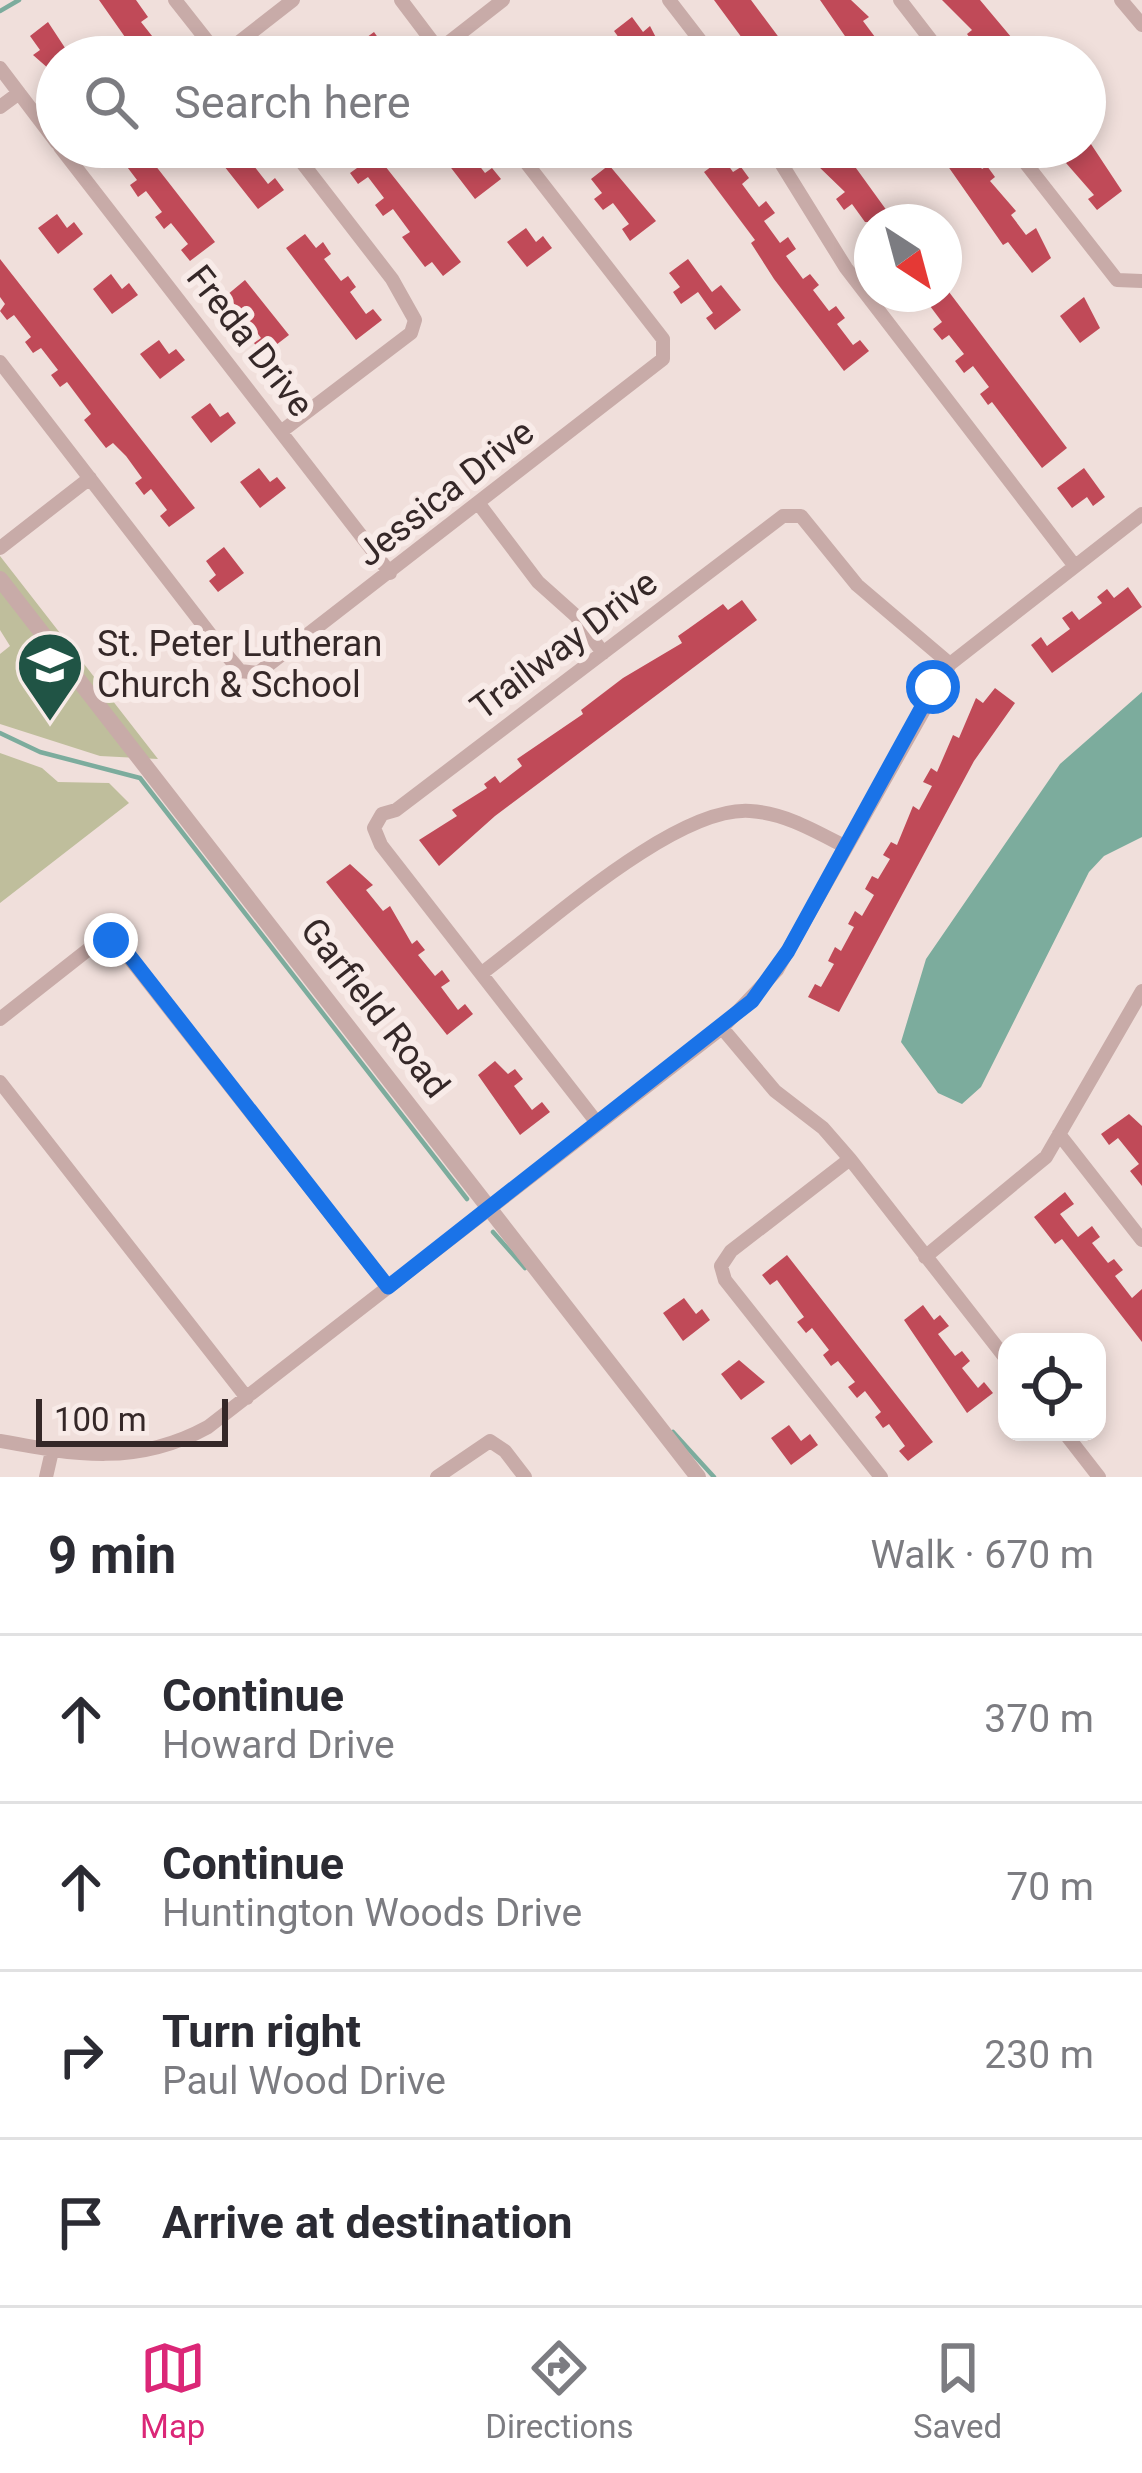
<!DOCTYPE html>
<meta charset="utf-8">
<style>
body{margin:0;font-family:Roboto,sans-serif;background:#f2f2f3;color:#2b2b33}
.controls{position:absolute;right:36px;bottom:36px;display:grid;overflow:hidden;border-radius:24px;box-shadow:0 6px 18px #0003}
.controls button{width:108px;height:108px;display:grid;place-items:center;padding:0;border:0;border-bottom:3px solid #e1e1e2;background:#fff;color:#2b2b33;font:60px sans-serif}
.compass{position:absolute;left:854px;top:204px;width:108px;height:108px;border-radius:50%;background:#fff;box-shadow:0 6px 18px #0003;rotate:144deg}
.scale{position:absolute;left:36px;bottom:30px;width:192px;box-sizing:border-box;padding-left:12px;border:6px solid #352828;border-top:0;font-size:33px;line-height:42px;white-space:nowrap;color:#352828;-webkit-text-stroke:9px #f8ebe8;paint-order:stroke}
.stop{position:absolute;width:36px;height:36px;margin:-27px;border:9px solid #1a73e8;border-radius:50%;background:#fff}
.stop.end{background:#1a73e8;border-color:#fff;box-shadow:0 3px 12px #0008}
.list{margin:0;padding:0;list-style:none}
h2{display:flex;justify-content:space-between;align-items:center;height:156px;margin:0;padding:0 48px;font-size:51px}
h2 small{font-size:39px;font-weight:400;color:#7c7c81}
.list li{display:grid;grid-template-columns:78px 1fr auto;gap:36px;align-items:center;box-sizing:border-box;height:168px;padding:0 48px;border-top:3px solid #e1e1e2}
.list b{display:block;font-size:45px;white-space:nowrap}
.list p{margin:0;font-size:39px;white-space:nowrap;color:#7c7c81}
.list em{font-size:39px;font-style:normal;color:#7c7c81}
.icon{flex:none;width:66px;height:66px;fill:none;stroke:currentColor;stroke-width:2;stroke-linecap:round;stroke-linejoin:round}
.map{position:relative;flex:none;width:1142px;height:1477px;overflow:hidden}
.search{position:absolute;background:#fff;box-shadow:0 6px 18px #0003;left:36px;right:36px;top:36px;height:132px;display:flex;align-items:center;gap:30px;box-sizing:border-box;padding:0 42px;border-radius:66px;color:#7c7c81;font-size:45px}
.sheet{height:828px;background:#fff}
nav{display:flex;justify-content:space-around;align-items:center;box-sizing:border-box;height:168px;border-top:3px solid #e1e1e2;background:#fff;font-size:33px;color:#7c7c81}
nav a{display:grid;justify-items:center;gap:6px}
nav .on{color:#db2777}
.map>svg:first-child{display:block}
</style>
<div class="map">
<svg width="1142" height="1477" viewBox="0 0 1142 1477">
<rect width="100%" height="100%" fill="#f0dfdb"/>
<!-- green -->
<path fill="#bfbe9c" d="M0,556L158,759L100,756L0,724V654L10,646L0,630Z
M0,753L42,768L58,782L109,783L129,803L0,903Z"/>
<!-- water -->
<path fill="#7cac9d" d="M1142,692V837L1104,856L1089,872L981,1087L962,1104L938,1093L901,1042L926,959L1060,764Z"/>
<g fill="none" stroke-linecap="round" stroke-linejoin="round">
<!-- stream -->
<path stroke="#7cac9d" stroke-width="4.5" d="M0,11L19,0
M0,733L40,752L140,778L467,1199
M493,1232L525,1268
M673,1432L714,1477"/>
</g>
<!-- building -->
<path fill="#c04a58" d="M99,0H136L148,17L141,22L156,41L163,36L172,47L165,53L168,57H139Z
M714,0H751L786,47L773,57H756Z
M820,0H851L869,17L863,21L875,37L856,52Z
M942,0H980L1028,57H996L983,39L975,45L967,34L972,30Z
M632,17L643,32L650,26L666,57H633L614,31Z
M48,22L71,57H57V76L33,55L40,50L30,36Z
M374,32L384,46L391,41L400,52L363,57L355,46Z
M1085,135L1122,191L1097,210L1088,199L1094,195L1066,163L1072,159L1063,147H1085Z
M112,147H141L215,242L190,261L181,250L188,244L171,223L164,229L155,217L162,212L146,191L138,197L130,185L137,180Z
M209,147H249L257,157L251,162L268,184L275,178L284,190L258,209Z
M341,147H370L461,262L443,276L432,262L425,267L402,237L410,232L393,209L383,216L375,205L384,198L368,177L358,184L350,173L357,168Z
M435,147H465L485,173L492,168L501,179L475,199Z
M818,147H848L853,153L848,157L895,222H865L852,204L844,210L836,199L845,192L816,164L825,156Z
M945,147H966L982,169L987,166L995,177L990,181L1016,211L1011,215L1026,235L1036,228L1051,258L1032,273L1008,242L1003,245L938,152Z
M723,158L733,172L741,167L749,178L742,184L759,207L766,201L775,213L764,221L780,243L788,237L796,249L786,256L803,279L810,274L819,285L813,290L829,311L836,306L845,318L837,324L853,345L860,340L869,351L844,371L774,279L751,243L755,240L704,172Z
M609,165L656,221L630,241L622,229L629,224L613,203L603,210L594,199L602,193L591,179Z
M57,214L67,228L74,222L83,234L58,254L38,228Z
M526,228L536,242L543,236L552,248L527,267L507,242Z
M305,234L316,248L323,242L331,254L324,259L341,281L348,276L356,287L350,292L366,314L373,309L382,320L356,340L286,248Z
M0,259L195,508L169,527L160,516L167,510L151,489L144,495L135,483L142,478L126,456L113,443L106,448L84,420L91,414L67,382L60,387L51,375L58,370L41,348L33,353L25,342L31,337L14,315L7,320L0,311L5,304L0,297Z
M688,259L712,292L721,285L741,310L715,330L706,318L713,313L698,292L681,304L673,292L680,287L669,273Z
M111,274L122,289L129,283L138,295L112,314L93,289Z
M245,280L289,335L263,355L254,343L261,338L247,319L239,325L230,314L238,309L227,295Z
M949,292L1067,448L1042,468L992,402L988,405L980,394L989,387L973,366L964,373L955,361L964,354L949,335L942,340L933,329L942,322L927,302L917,309L905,294Z
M1084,297L1100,328L1080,343L1060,316Z
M159,340L169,354L176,349L185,360L160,379L140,354Z
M210,403L220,417L228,412L236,423L211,443L191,417Z
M259,468L270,482L277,477L286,488L260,508L240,482Z
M1084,468L1105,497L1093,506L1087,497L1072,508L1057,488Z
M224,547L244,573L218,592L209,581L216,575L206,561Z
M1128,587L1142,607L1052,673L1031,645L1041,637L1047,646L1070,629L1062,618L1072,611L1079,620L1102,603L1097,597L1107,589L1114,598Z
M742,600L757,620L495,816L439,866L419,840L457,816L452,810L487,788L484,784L495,776L500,783L522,766L517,759L583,714L581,710L623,678L682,643L678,636L688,629L723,604L728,610Z
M995,688L1015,703L974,761L839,1012L808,997L815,984L821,987L834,964L828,961L835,947L841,951L854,927L848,924L855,911L862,916L874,895L865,889L872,876L878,879L890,859L883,855L891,842L897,845L913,806L919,810L932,786L923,782L931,768L937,772L953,735L959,738L976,698L983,703Z
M350,864L373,885L366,890L383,911L390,906L412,944L417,940L425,950L418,955L435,976L442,970L450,981L441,987L458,1010L465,1004L473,1014L447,1035L326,882Z
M495,1061L508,1074L515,1069L523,1079L514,1086L532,1110L542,1102L550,1112L520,1135L478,1075Z
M1129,1114L1142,1126V1186L1130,1171L1139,1164L1118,1138L1109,1145L1101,1134Z
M1065,1192L1074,1204L1060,1214L1078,1237L1092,1226L1100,1237L1092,1243L1108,1263L1114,1259L1123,1270L1115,1276L1132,1298L1142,1289V1342L1062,1239L1055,1244L1034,1217Z
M787,1255L933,1442L908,1461L899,1451L905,1446L889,1424L883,1428L875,1417L881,1412L865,1391L857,1398L848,1387L855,1382L838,1361L831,1366L823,1355L829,1350L812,1328L806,1333L797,1322L804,1317L793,1302L777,1280L770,1285L762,1275Z
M684,1298L696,1314L702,1309L710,1320L683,1341L663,1313Z
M923,1305L934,1320L940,1315L949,1326L938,1334L955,1356L962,1351L970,1361L962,1368L978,1388L984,1382L993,1393L967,1413L904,1320Z
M739,1360L765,1382L741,1400L721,1374Z
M789,1425L801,1441L810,1434L818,1445L791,1465L771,1438Z"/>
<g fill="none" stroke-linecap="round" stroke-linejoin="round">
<!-- minor -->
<path stroke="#c8aba8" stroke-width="14" d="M175,0L220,57
M401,0L441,53
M669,0L713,57
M900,0L944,57
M1121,0L1142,25
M439,50L503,0
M220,57L293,0
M0,68L57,143
M0,107L19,93
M60,147L390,573
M771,147L846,268L1074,565
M1013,147L1117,280L1142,281
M0,362L220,647L240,671L258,673L663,359V339L514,147
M282,431L411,333L415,320L392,279L290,147
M479,504L538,582L576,616L603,653
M0,548L90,478
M482,973C543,928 675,806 750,811C785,813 815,831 846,847
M0,1019L94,945L116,941L388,1287
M722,1028L775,1091L823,1128L850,1159L1007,1360
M0,1082L247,1398
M598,1124L381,845L374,828L382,814L396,810L783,516H801L857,585L950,664
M1059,1134L1142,1240
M850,1159L731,1251L721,1266L725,1280L881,1477
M925,1257L1046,1157L1142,991
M1064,1432L1099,1477
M0,1441C76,1455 137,1466 208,1427L722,1028L777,970L950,664L1142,514
M46,1477L52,1451
M437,1477L490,1441L505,1451L525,1477"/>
<!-- tertiary -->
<path stroke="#c8aba8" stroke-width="16" d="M0,579L698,1477"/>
</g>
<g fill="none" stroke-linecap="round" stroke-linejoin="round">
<!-- route -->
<path stroke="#1a73e8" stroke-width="15" d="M111,940L125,950L388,1287L752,1001L788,951L933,687"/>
</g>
<!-- icons -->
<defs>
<g id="school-pin" transform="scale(3.45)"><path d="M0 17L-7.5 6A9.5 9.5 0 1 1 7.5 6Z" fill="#205445" stroke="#f8ebe8"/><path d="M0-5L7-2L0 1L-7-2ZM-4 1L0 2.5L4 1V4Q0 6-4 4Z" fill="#fff"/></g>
</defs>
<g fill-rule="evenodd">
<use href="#school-pin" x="50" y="665"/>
</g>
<g text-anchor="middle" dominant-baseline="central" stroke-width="12" stroke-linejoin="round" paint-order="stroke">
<!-- street labels -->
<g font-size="36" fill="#352828" stroke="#f8ebe8">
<text transform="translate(250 341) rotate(52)">Freda Drive</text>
<text transform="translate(445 493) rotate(-38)">Jessica Drive</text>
<text transform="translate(564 645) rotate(-37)">Trailway Drive</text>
<text transform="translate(375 1008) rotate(52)">Garfield Road</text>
</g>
<!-- poi labels -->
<g font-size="36" fill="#352828" stroke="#f8ebe8" text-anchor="start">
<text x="97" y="644">St. Peter Lutheran<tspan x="97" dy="41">Church &amp; School</tspan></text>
</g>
</g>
</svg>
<div class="controls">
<button><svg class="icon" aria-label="locate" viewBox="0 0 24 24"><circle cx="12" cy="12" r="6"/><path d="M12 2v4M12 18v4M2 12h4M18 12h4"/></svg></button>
</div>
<svg class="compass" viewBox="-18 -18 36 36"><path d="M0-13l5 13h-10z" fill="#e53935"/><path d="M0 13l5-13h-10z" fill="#7c7c81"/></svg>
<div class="scale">100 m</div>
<div class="stop" style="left:933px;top:687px"></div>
<div class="stop end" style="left:111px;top:940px"></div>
<div class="search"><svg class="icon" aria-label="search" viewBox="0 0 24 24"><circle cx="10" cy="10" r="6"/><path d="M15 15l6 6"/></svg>Search here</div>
</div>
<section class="sheet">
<h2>9 min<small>Walk · 670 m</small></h2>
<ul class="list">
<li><svg class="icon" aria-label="ahead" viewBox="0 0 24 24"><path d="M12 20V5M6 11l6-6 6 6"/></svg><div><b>Continue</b><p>Howard Drive</p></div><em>370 m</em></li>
<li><svg class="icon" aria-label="ahead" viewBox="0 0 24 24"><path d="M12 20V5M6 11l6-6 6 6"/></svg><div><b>Continue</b><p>Huntington Woods Drive</p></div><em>70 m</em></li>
<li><svg class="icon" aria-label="right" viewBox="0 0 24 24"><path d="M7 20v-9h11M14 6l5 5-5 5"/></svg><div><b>Turn right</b><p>Paul Wood Drive</p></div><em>230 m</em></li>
<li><svg class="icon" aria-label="arrive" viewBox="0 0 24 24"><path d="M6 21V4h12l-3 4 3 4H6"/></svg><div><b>Arrive at destination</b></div></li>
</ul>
</section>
<nav>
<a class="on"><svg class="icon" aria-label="map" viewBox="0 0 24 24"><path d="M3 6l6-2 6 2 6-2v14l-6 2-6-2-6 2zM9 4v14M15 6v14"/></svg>Map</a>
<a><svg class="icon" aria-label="directions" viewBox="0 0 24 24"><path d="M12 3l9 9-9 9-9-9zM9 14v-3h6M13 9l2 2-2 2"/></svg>Directions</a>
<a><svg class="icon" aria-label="saved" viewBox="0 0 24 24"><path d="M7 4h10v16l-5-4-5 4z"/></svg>Saved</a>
</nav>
